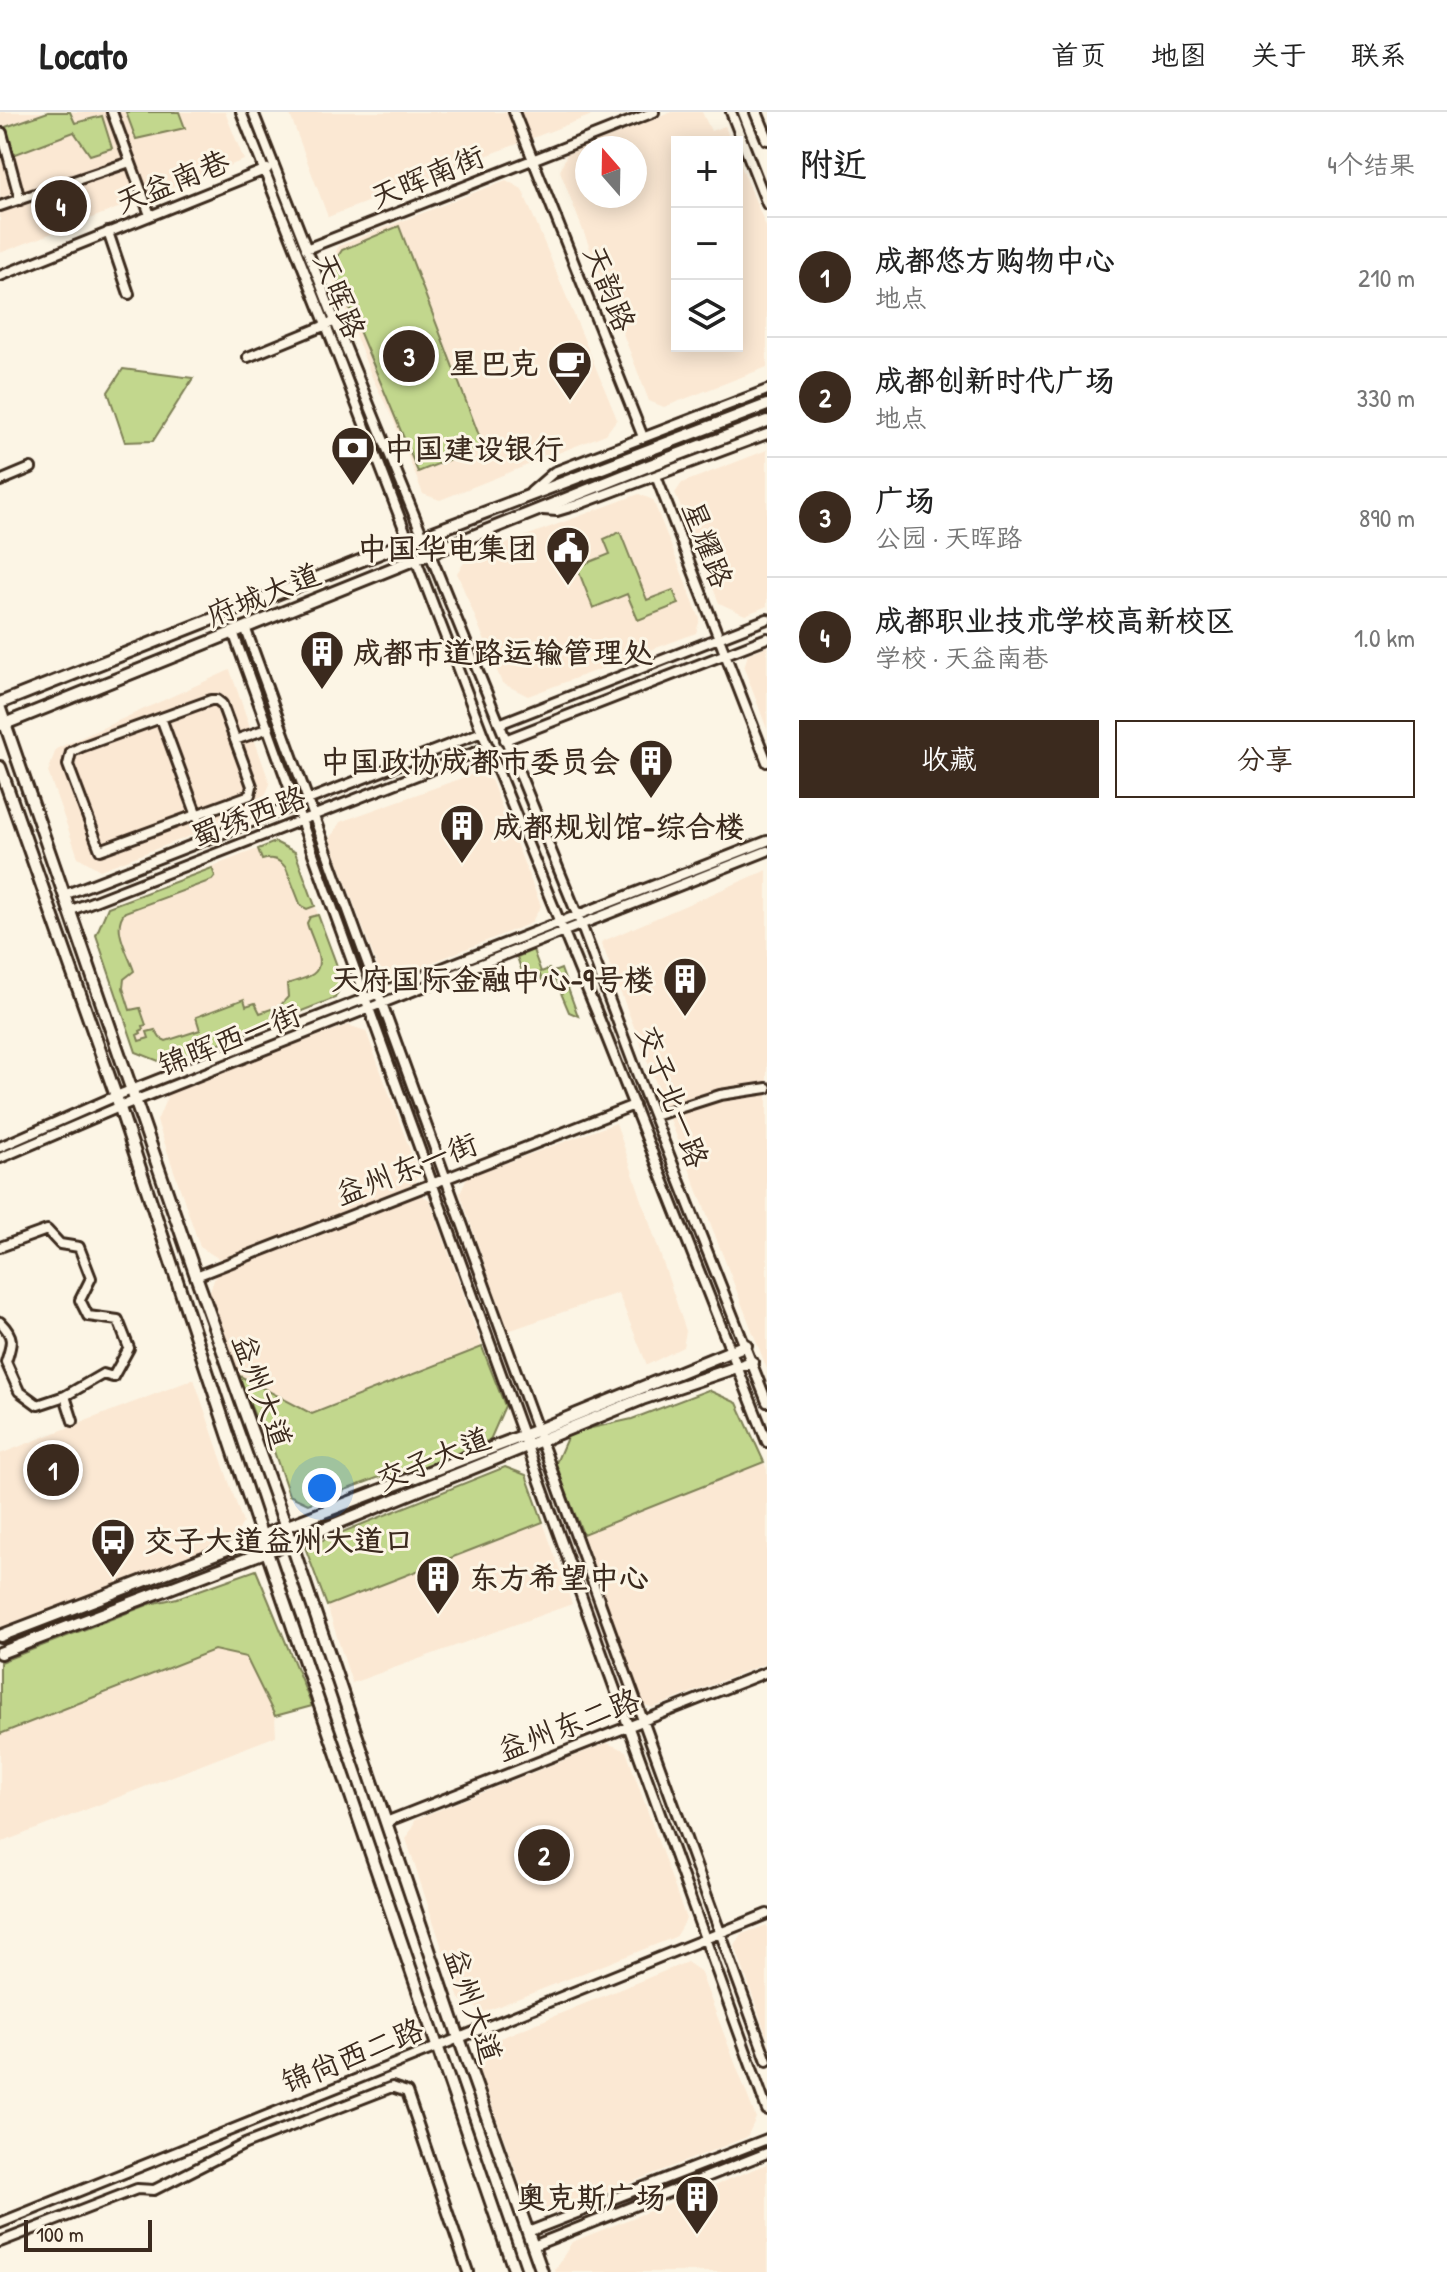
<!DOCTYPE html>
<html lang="zh">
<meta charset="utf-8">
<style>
body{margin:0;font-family:"Patrick Hand","LXGW WenKai TC",sans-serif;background:#f2f2f2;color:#222}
.controls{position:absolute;right:24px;top:24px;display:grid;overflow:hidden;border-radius:0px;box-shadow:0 4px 20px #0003}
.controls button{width:72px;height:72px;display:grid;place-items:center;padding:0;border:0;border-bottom:2px solid #e0e0e0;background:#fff;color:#222;font:40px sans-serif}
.compass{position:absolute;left:575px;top:24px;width:72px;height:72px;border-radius:50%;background:#fff;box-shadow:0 4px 20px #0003;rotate:340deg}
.scale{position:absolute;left:24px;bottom:20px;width:128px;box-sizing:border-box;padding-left:8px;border:4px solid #3b2a1e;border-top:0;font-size:22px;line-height:28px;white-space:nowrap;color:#3b2a1e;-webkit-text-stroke:6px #fcf5e5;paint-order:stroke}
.you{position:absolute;left:322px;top:1376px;width:28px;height:28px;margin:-20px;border:6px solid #fff;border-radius:50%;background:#1a73e8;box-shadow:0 0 0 12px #1a73e833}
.badge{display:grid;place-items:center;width:52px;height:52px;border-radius:50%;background:#3b2a1e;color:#fff;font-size:26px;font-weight:700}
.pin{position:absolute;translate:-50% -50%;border:4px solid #fff;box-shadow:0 2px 8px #0006}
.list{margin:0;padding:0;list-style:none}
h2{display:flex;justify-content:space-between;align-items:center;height:104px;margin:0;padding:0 32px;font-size:34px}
h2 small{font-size:26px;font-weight:400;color:#767676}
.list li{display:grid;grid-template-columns:52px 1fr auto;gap:24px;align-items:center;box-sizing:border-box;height:120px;padding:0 32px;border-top:2px solid #e0e0e0}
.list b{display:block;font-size:30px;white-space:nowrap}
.list p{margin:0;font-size:26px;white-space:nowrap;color:#767676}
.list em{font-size:26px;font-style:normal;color:#767676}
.actions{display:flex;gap:16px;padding:24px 32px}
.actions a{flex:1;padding:18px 0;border:2px solid #3b2a1e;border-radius:0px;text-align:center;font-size:28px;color:#3b2a1e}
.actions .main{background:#3b2a1e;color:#fff}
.icon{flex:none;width:44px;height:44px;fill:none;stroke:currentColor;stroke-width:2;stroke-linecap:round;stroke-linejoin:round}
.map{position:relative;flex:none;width:767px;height:2160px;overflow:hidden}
header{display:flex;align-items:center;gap:48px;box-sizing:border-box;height:112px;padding:0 40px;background:#fff;border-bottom:2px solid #e0e0e0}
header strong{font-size:38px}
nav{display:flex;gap:44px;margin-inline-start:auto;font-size:28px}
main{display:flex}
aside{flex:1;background:#fff}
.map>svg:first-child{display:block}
</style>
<header>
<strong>Locato</strong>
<nav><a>首页</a><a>地图</a><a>关于</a><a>联系</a></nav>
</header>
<main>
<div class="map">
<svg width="767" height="2160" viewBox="0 0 767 2160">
<rect width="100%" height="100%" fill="#fcf5e5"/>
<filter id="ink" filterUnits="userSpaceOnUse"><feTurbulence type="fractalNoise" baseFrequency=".0125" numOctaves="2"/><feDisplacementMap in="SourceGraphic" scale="16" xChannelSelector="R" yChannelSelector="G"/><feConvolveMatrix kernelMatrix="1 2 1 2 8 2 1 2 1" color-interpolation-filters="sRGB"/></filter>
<g filter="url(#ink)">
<!-- built -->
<path fill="#fbe8d3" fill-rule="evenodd" d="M0,0H225L244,48L0,141Z
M289,0H600L328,105Z
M672,0H702L711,19L725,14L731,30H677V234H737V44L767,117V255L664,295L649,289L560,59L567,42ZM587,36H635V84H587Z
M506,68L522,77L617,307L606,322L440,388L423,382L393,307L371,263L328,154L339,134Z
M767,338V494L745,503L719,491L675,381L682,371Z
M639,382L653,388L700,507L696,521L528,584L502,571L457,461L467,446Z
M767,534V617L744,556L748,542Z
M230,558L270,672L259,698L100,758L78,745L48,660L56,637Z
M473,662L491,668L541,794L531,811L396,865L378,856L330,728L340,710Z
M275,730L295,740L343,870L335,886L166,952L136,940L96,823L108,795Z
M767,758V1257L601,830Z
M348,913L366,919L418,1060L415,1071L221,1148L200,1135L157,1009L169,980Z
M616,1011L686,1219L683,1235L647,1253L618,1181L508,1219L460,1081L467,1065Z
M418,1081L430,1088L482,1235L311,1302L238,1263L209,1181L217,1160Z
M194,1267L243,1411L233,1428L0,1519V1342Z
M764,1350L767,1358V1551L653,1596L642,1592L583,1422Z
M543,1410L572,1492L352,1571L327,1494Z
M214,1538L246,1545L275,1604L276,1624L0,1731V1622Z
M607,1631L626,1639L686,1807L675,1825L484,1900L459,1887L406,1727L416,1707Z
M767,1813V1925L735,1834L742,1822Z
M687,1850L700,1859L756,2006L747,2025L551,2102L530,2097L479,1959L493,1929Z
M767,2052V2160H556L555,2158L572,2130Z"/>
<!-- green -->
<path fill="#c2d78d" stroke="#7e8056" stroke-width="2" d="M48,0H70L75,11L102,4L112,36L90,43L74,20L8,45L0,17Z
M126,0H179L185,16L136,27Z
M399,114L483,334L418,360L332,154L342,138Z
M123,257L193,266L153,329L125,330L108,280Z
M620,420L647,488L673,478L679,492L638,508L627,482L593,496L577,455L610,442L604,427Z
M275,730L295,740L315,794L307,797L301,794L286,756C279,747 272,745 262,748L258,737Z
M212,756L215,764L212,768L125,800C111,815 128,841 134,859L124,867L123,876L130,898L140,896L146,913L143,914L144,917L140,919L141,921L137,923L139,929L149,926L147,920L155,918L160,926L166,929L200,918L196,905L244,887L246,894L255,891L260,901L280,894L288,885L287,872C295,869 306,867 313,862C328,852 310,825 307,811L310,805L318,803L343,870L335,886L166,952L136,940L96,823L108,795Z
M533,838L541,860L549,857L551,861L561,857L578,904L569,900L556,869L548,867L542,868L540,863L525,868L517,845Z
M482,1235L505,1294L490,1328L422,1356L377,1366L308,1392L289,1383L269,1325L254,1302L238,1263L312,1302Z
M708,1278L737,1291L764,1350L583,1422L555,1353L569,1321L632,1307Z
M505,1355L526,1363L543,1410L327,1494L305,1435Z
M256,1458L312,1594L275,1604L246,1545L214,1538L0,1622V1550L150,1492L177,1486Z"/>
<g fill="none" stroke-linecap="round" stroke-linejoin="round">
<!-- minor casing -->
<g stroke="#3b2a1e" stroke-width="14">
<path id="minor" d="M112,0L150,103
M241,0L326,213L482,620L597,901L767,1330
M253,0L335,209L581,812L643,977L767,1290
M514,0L643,325
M731,0L767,92
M0,22L2,21L20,88
M0,94L130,50
M108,120L129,182
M306,137L654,0
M0,164L267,57
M248,245L331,211
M656,364L767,650
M0,369L31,356
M531,380L554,360L767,278
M543,398L557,399L577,393L767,322
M245,515L767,1949
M233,520L767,1998
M211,588H217L222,592L252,674L250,683L100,738L68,653L71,640L81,635Z
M161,606L206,728
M499,612L767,507
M235,628L269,616
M505,628L767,526
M64,783L482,620
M69,799L489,635
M654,1004L720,983L767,976
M0,1035L116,984L767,729
M0,1046L119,995L767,739
M0,1135L47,1118L60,1132L79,1135L91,1166L80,1188L88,1204L118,1208L129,1236L113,1265L103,1262L65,1284L38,1293L19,1279L6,1250C12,1231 15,1225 0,1210
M196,1164L634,993
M65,1284L73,1309
M386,1710L767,1560
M0,2111L767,1802
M528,2120L767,2027
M0,2130L137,2077L154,2078L245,2032L392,1975L407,1980L468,2160
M533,2134L767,2041"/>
</g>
<!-- major casing -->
<g stroke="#3b2a1e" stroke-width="16">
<path id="major" d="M756,0L767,27
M0,591L423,424L767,293
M0,597L196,1164L286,1415L459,1926L542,2160
M2,613L648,354L767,309
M0,655L116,984L267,1440L515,2160
M0,1524L538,1318L746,1233
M0,1541L291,1430L642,1287L752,1250"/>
</g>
<!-- minor -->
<use href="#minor" stroke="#fcf5e5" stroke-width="8"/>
<!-- major -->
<use href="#major" stroke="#fcf5e5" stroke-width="10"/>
</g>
</g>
<!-- icons -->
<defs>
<g id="cafe-pin" transform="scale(2.3)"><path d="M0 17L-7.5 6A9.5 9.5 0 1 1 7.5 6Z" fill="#3b2a1e" stroke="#fcf5e5"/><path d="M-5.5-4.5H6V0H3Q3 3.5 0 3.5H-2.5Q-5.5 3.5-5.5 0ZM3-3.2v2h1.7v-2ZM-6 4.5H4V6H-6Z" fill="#fff"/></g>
<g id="bank-pin" transform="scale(2.3)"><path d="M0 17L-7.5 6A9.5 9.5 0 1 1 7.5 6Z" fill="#3b2a1e" stroke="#fcf5e5"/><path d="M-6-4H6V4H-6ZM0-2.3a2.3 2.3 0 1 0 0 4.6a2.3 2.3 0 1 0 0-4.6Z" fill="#fff"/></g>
<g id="civic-pin" transform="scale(2.3)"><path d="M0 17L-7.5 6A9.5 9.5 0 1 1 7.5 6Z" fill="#3b2a1e" stroke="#fcf5e5"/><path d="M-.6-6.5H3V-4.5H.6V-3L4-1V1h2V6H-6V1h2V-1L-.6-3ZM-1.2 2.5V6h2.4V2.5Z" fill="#fff"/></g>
<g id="building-pin" transform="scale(2.3)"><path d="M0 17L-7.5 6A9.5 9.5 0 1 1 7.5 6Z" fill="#3b2a1e" stroke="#fcf5e5"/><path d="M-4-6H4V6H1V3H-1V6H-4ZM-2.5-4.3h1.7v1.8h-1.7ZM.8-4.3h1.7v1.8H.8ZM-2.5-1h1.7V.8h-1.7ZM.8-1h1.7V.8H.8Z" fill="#fff"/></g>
<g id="bus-pin" transform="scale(2.3)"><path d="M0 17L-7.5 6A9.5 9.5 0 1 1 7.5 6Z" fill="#3b2a1e" stroke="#fcf5e5"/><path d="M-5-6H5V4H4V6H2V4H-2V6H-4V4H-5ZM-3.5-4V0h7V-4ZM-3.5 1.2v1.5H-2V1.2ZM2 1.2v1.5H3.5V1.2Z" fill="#fff"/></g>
</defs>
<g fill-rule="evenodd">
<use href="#cafe-pin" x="570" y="251"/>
<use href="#bank-pin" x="353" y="336"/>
<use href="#civic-pin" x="568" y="436"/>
<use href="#building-pin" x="322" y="540"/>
<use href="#building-pin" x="651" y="649"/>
<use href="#building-pin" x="462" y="714"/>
<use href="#building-pin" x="685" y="867"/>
<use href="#bus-pin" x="113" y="1428"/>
<use href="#building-pin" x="438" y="1465"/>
<use href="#building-pin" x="697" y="2085"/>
</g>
<g text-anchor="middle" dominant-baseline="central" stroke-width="6" stroke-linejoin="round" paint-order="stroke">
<!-- street labels -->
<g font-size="30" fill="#3b2a1e" stroke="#fcf5e5">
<text transform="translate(427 64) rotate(-22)">天晖南街</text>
<text transform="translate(172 69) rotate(-22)">天益南巷</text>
<text transform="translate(610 176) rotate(68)">天韵路</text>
<text transform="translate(340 183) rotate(68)">天晖路</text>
<text transform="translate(708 432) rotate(69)">星耀路</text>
<text transform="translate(263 482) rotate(-22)">府城大道</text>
<text transform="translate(248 704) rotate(-21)">蜀绣西路</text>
<text transform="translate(229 927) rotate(-21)">锦晖西一街</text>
<text transform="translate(673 984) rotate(69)">交子北一路</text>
<text transform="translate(406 1056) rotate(-21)">益州东一街</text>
<text transform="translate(263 1279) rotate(70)">益州大道</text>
<text transform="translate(433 1346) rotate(-22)">交子大道</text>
<text transform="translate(568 1612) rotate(-21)">益州东二路</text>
<text transform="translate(474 1893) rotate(71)">益州大道</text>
<text transform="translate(352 1943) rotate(-22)">锦尚西二路</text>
</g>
<!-- poi labels -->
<g font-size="30" font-weight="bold" fill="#3b2a1e" stroke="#fcf5e5" text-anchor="end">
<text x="539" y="251">星巴克</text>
<text x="384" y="336" text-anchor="start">中国建设银行</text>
<text x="537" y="436">中国华电集团</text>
<text x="353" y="540" text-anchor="start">成都市道路运输管理处</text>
<text x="620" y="649">中国政协成都市委员会</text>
<text x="493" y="714" text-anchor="start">成都规划馆-综合楼</text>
<text x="654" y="867">天府国际金融中心-9号楼</text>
<text x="144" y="1428" text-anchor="start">交子大道益州大道口</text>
<text x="469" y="1465" text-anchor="start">东方希望中心</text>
<text x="666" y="2085">奥克斯广场</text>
</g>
</g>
</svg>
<div class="controls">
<button>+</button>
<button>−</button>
<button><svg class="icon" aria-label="layers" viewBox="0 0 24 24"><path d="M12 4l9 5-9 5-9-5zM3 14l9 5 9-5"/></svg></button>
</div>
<svg class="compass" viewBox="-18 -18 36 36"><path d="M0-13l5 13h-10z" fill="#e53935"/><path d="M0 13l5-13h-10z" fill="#767676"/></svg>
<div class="scale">100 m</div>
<div class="you"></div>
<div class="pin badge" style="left:53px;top:1358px">1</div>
<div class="pin badge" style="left:544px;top:1743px">2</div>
<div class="pin badge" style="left:409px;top:244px">3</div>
<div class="pin badge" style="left:61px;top:94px">4</div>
</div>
<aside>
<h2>附近<small>4个结果</small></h2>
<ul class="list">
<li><span class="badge">1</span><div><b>成都悠方购物中心</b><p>地点</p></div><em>210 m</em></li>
<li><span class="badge">2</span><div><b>成都创新时代广场</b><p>地点</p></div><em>330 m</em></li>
<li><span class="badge">3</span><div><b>广场</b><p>公园 · 天晖路</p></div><em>890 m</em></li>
<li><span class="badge">4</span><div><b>成都职业技术学校高新校区</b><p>学校 · 天益南巷</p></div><em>1.0 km</em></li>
</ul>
<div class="actions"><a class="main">收藏</a><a>分享</a></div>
</aside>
</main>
